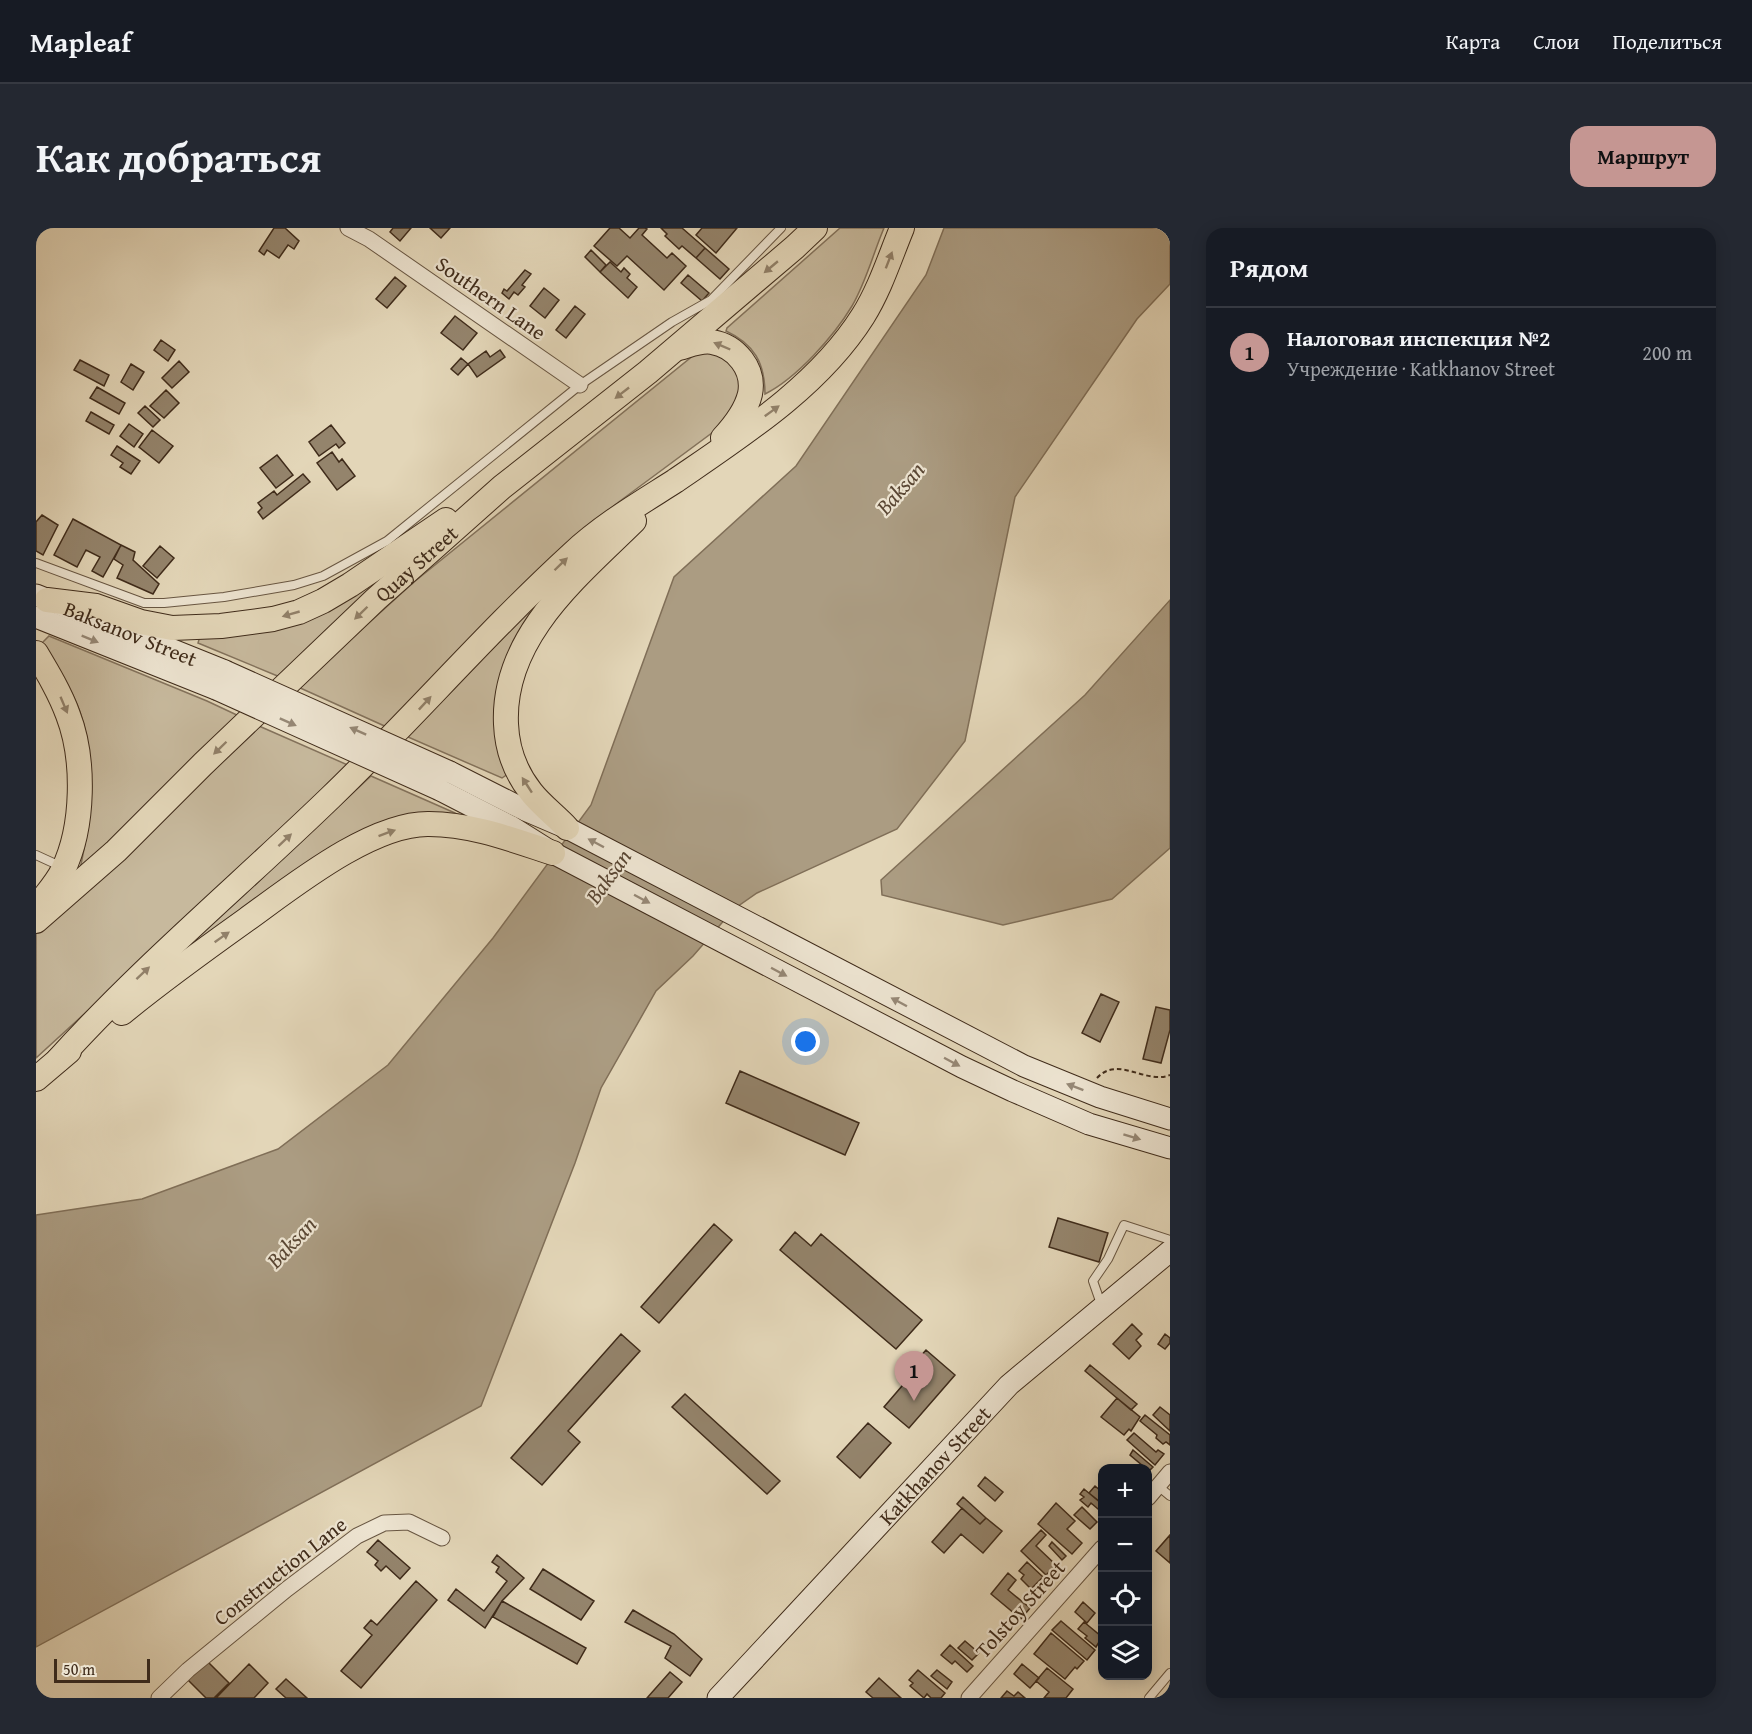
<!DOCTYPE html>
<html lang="ru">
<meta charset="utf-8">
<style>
body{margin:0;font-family:"Gentium Book Plus",serif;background:#242831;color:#f1f3f6}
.controls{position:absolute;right:18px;bottom:18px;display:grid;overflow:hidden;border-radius:12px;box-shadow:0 3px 15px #0003}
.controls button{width:54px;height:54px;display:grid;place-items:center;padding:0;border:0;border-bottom:2px solid #363941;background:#171b24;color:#f1f3f6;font:30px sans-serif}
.scale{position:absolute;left:18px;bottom:15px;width:96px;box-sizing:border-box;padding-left:6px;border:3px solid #3f2b1a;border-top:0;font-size:16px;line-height:21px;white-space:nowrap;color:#3f2b1a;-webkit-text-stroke:4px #ede4d1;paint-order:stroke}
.you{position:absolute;left:770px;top:814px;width:21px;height:21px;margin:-15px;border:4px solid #fff;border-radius:50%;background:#1a73e8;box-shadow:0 0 0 9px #1a73e833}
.badge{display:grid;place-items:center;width:39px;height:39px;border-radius:50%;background:#c59692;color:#111;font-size:20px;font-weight:700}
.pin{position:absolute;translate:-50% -50px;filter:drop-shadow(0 2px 3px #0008)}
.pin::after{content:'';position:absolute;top:32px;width:21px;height:18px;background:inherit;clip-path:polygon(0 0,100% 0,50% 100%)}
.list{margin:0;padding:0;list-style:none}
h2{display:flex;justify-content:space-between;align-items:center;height:78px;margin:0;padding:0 24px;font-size:26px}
h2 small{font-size:20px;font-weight:400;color:#9ea1a6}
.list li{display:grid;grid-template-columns:39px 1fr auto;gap:18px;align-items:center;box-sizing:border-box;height:90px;padding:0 24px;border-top:2px solid #363941}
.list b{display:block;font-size:22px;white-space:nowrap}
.list p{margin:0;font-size:20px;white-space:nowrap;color:#9ea1a6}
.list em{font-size:20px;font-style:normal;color:#9ea1a6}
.icon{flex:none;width:33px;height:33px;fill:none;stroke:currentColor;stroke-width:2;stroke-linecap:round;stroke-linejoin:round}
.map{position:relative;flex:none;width:1134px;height:1470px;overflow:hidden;border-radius:18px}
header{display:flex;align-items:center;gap:36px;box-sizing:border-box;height:84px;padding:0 30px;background:#171b24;border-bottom:2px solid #363941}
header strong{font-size:28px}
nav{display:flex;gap:33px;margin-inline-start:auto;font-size:21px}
.intro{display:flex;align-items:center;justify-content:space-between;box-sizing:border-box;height:144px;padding:0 36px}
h1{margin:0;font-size:42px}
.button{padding:15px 27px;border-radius:18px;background:#c59692;color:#111;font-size:21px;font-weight:700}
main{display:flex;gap:36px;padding:0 36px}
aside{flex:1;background:#171b24;border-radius:18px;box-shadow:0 3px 15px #0003}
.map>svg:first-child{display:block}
</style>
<header>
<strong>Mapleaf</strong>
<nav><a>Карта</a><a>Слои</a><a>Поделиться</a></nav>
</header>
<div class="intro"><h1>Как добраться</h1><a class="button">Маршрут</a></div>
<main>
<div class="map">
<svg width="1134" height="1470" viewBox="0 0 1134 1470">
<rect width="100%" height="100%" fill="#e3d6b8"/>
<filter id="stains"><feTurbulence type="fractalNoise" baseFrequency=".00333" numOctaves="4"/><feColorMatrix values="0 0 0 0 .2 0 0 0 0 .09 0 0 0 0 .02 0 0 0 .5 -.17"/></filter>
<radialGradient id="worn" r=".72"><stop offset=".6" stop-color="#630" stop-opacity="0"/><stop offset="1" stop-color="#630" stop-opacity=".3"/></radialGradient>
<!-- green -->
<path fill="#c7b99d" stroke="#83725c" stroke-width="1.5" d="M804,0H848C837,26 830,54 816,78C798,108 761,150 729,166C729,135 718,116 690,103L691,100Z
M677,123L695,129L709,163L692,193L580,276L547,303L353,500L262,459L378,354L658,127Z
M382,320L244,449L162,415L164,408L197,407Z
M520,354L481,415L475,544L466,550L372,509Z
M13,408L171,473L203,488L43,645C55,594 62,536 44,484C36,460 19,437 5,416Z
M223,498L314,538L103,736L0,830V705Z
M335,548L419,585L418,591L364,592L113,753Z"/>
<!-- water -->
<path fill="#ab9c82" stroke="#806f58" stroke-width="1.5" d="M908,0H1134V56L1101,91L979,269L929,513L861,601L721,665L698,681L657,728L620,763L565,860L539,935L445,1178L0,1419V987L106,971L242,921L352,837L457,710L555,577L638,349L760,238L890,47Z
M1134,372V620L1076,671L967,697L846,667L845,652L1049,467Z"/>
<!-- building -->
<path fill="#94846c" stroke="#3f2b1a" stroke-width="1.5" d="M238,0H249L263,13L258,21L252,17L243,30L231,22L228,27L223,23Z
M357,0H375L364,13L354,4Z
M394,0H414L405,10Z
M574,0H583L594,10L603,0H609L611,1L606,7L631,30L636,25L650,38L628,62L591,28L581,38L558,18Z
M625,0H646L669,20L660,30L646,18L643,21L629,8L631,6Z
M666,0H701L680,25L660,7Z
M669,20L693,41L684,51L660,30Z
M555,22L570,37L564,44L549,29Z
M574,34L585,44L588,40L594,46L591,50L601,59L592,70L564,44Z
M489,42L495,46L486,57L489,59L482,67L478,64L473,71L466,65L468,61L471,63Z
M652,47L673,65L666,73L645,55Z
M359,49L370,58L351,80L340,71Z
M508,60L523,72L509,90L494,78Z
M539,78L549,86L530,110L520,102Z
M419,88L441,105L427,122L405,105Z
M125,112L139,122L132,133L118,122Z
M464,122L469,129L441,149L432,136L450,123L454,129Z
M425,130L432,136L422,147L415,141Z
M44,132L73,147L68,158L38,142Z
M143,133L153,144L136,160L126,150Z
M95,136L108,144L97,162L85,154Z
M61,159L89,175L83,186L54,170Z
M130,162L143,175L128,190L114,178Z
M109,178L124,192L117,199L102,185Z
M55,184L78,197L73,206L50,193Z
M93,196L107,206L98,219L84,208Z
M295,197L309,215L303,220L300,216L283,228L273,214Z
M116,202L137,218L123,235L103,219Z
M81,218L104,233L95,246L84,239L87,235L75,227Z
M296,224L303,234L306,231L319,248L301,262L281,235Z
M241,227L257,247L240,260L224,240Z
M267,246L274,254L227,291L222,284L226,280L222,275L238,263L241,267Z
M6,287L22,297L7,327L0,323V294Z
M37,291L85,317L67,349L56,343L64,329L50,322L41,339L18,327Z
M85,317L99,324L97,332L123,356L117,366L81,350L87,337L78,331Z
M124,318L138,330L121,350L107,338Z
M1065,766L1083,774L1064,814L1046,805Z
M1120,779L1134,782V802L1125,835L1107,831Z
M704,843L823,895L809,927L690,875Z
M1022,990L1072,1005L1063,1034L1013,1019Z
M678,996L696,1012L623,1095L605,1079Z
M759,1004L775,1018L785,1006L886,1092L860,1121L744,1022Z
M1096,1096L1106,1106L1100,1112L1105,1118L1093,1131L1077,1116Z
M585,1106L604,1123L532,1203L544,1214L506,1257L475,1230Z
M1129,1106L1134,1110V1115L1129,1121L1122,1116Z
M890,1122L919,1147L873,1200L848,1179L878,1144L874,1140Z
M1054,1137L1101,1176L1095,1182L1049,1143Z
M649,1166L744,1253L731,1266L636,1179Z
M1081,1170L1104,1189L1095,1203L1093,1201L1088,1207L1065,1189Z
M1124,1179L1134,1187V1203L1117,1187Z
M1109,1187L1134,1207V1217L1130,1214L1127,1216L1120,1210L1121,1207L1104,1193Z
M832,1195L855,1215L824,1250L801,1229Z
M1098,1205L1120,1224L1122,1222L1128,1226L1119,1237L1091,1212Z
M1097,1222L1117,1239L1113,1243L1094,1227Z
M949,1249L967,1264L959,1273L942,1258Z
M1059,1258L1066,1264V1268L1063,1273L1053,1265Z
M1048,1261L1066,1276L1062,1281L1055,1275L1052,1279L1044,1272L1048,1269L1044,1266Z
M927,1269L950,1290L944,1296L921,1276Z
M1020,1275L1039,1293L1031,1301L1046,1315L1036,1326L1002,1296Z
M1046,1279L1061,1294L1054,1301L1038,1287Z
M926,1280L944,1296L950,1290L966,1303L947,1325L925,1306L908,1325L896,1314Z
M1005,1302L1010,1307L1000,1318L1020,1337L1010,1347L985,1323Z
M1134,1307V1335L1120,1323Z
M342,1312L374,1340L364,1351L350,1338L345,1343L339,1337L342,1333L331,1324Z
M1016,1314L1030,1328L1026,1332L1013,1318Z
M461,1327L488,1350L466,1373L449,1400L412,1372L420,1361L448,1383L471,1353L460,1344L463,1339L456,1334Z
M991,1334L1007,1349L995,1361L985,1351L988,1347L983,1343Z
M507,1341L558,1373L545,1392L494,1361Z
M972,1345L980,1352L972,1362L994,1380L985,1391L955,1366Z
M380,1353L401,1372L325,1460L305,1443L336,1407L328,1400L335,1392L341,1397Z
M466,1373L550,1420L541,1436L457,1389Z
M1047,1374L1059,1385L1051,1395L1039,1384Z
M597,1382L638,1406L666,1431L654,1448L629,1430L635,1418L589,1394Z
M1025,1393L1059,1422L1051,1432L1016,1402Z
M1048,1394L1066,1409L1060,1419L1049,1410L1051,1408L1042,1401Z
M1015,1405L1048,1433L1041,1441L1039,1439L1029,1451L998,1426Z
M929,1413L943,1425L936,1432L922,1420Z
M914,1417L937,1438L931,1444L919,1433L916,1436L905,1427Z
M169,1431L193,1455L178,1470H170L150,1450Z
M213,1436L232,1455L218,1470H180Z
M986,1436L1003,1450L994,1460L978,1446Z
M1011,1440L1037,1461L1030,1470H1008L1013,1464L1000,1453Z
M882,1442L909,1465L905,1470H895L891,1466L888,1470L874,1458L877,1455L873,1452Z
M901,1442L916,1454L911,1461L895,1448Z
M634,1444L646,1454L632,1470H611Z
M843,1450L865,1470H837L830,1464Z
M250,1451L271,1470H250L240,1461Z
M971,1463L978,1468L982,1464L989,1470H965Z"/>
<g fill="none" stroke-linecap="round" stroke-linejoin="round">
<!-- lane casing -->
<g stroke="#685642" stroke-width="10">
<path id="lane" d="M0,335L108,375H128L188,369L258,357L287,348L351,313L544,157L636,94L675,72L745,0
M0,627L24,638
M1065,1076L1057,1053L1072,1031L1088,997L1134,1012
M1122,1258L1134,1268
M1113,1470L1134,1445"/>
</g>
<!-- street casing -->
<g stroke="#685642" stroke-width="17">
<path id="street" d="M312,0L333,11L544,157
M1112,1270L1134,1244
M123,1470L152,1442L251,1361L321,1308L348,1295L373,1294L406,1310
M933,1470L1066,1320"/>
</g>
<!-- secondary casing -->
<g stroke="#3f2b1a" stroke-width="23">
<g id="secondary">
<path id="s1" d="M0,367L189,443"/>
<path d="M0,389L180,461"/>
<path d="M414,544L489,582L531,600L988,838L1064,869L1134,891"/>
<path d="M404,562L474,598L517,625L926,839L977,863L1053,896L1134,920"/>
<path id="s2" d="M682,1470L973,1157L1134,1023"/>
</g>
</g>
<!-- primary casing -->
<g stroke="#3f2b1a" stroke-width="26">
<g id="primary">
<path d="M643,120C654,117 665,112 676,114C700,118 719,141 714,166C710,183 699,197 687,210"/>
<path d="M11,372L60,378L105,394L136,400L185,398L237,391L263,384L287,373L314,357L410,292"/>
<path d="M0,425C12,445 24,465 32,487C49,531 48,599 27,642C20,656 10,667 0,679"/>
<path d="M531,600C520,588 505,577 495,564C480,545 471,521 470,496C466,409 541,349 598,293"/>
<path id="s3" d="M0,693L80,623L167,536L340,371L466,259L612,144L759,19L779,0"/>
<path d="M86,785C126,752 168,722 210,692C256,659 335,595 393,596C436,596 477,612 517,625"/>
<path d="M22,832C107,738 204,657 295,569C377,490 452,403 536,326C567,297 603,276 639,253C706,207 783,158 827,88C844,61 854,29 866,0"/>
<path d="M0,851L33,823"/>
</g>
</g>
<!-- path -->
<path stroke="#3f2b1a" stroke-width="2" stroke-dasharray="4.5 3" stroke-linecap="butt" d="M1061,850C1082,827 1110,857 1134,847"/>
<!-- lane -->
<use href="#lane" stroke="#ede4d1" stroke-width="8"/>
<!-- street -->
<use href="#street" stroke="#ede4d1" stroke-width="15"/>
<!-- secondary -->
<use href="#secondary" stroke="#ede4d1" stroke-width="21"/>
<!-- primary -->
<use href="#primary" stroke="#e3d6b8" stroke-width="24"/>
<!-- secondary-bridge casing -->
<g stroke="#3f2b1a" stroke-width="23" stroke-linecap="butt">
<path id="secondary-bridge" d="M189,443L414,544
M180,461L404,562"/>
</g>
<!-- secondary-bridge -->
<use href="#secondary-bridge" stroke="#ede4d1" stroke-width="21"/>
</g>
<!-- one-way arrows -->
<defs><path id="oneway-solid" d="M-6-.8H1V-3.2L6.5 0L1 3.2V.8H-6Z" transform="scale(1.5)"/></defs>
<g fill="#918069">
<use href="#oneway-solid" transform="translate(853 32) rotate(-69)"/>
<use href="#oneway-solid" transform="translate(735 39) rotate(140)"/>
<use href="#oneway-solid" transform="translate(686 118) rotate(-157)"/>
<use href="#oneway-solid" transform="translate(586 165) rotate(142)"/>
<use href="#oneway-solid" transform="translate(736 183) rotate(-36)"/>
<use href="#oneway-solid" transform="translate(525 336) rotate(-44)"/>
<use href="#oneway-solid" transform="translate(325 385) rotate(136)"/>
<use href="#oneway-solid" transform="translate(255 386) rotate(164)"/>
<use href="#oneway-solid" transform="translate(389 475) rotate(-47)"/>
<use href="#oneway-solid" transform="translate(28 477) rotate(67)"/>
<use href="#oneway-solid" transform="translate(184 520) rotate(136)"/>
<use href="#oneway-solid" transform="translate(491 557) rotate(-123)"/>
<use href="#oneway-solid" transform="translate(351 605) rotate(-20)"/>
<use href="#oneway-solid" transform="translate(249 612) rotate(-43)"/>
<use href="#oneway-solid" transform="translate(186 709) rotate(-35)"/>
<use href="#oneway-solid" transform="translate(107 745) rotate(-43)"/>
</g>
<g fill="#968876">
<use href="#oneway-solid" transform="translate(54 411) rotate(22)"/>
<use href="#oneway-solid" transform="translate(252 494) rotate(24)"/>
<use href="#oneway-solid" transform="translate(322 503) rotate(-156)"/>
<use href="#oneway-solid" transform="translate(560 615) rotate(-152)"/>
<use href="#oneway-solid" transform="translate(606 671) rotate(28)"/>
<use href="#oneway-solid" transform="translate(743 744) rotate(28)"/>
<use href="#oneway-solid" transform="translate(863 774) rotate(-152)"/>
<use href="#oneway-solid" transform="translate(916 834) rotate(28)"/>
<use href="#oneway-solid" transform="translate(1039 859) rotate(-159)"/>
<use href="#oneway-solid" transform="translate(1096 909) rotate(17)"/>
</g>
<g text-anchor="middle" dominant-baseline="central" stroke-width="4.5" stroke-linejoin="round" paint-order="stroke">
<!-- street labels -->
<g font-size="21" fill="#3f2b1a" stroke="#ede4d1">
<text transform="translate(455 70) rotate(35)">Southern Lane</text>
<text stroke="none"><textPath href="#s3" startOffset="522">Quay Street</textPath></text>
<text stroke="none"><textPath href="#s1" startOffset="102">Baksanov Street</textPath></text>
<text stroke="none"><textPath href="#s2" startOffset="318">Katkhanov Street</textPath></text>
<text transform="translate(244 1343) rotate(-38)">Construction Lane</text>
<text transform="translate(984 1381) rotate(-48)">Tolstoy Street</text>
</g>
<!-- water labels -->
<g font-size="22" font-style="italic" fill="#5a4734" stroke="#ede4d1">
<text transform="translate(864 260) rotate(-49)">Baksan</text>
<text transform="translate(572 648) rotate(-54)">Baksan</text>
<text transform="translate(255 1014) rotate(-47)">Baksan</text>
</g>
</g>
<rect width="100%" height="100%" filter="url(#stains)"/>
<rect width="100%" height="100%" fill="url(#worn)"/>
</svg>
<div class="controls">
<button>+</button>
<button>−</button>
<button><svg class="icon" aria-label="locate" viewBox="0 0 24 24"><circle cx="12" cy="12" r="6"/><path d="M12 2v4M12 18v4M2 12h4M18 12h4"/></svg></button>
<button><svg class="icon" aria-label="layers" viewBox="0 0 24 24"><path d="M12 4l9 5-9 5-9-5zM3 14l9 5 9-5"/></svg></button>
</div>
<div class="scale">50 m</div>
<div class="you"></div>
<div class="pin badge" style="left:878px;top:1173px">1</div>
</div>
<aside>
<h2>Рядом<small></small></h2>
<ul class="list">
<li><span class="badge">1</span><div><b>Налоговая инспекция №2</b><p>Учреждение · Katkhanov Street</p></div><em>200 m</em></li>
</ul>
</aside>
</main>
